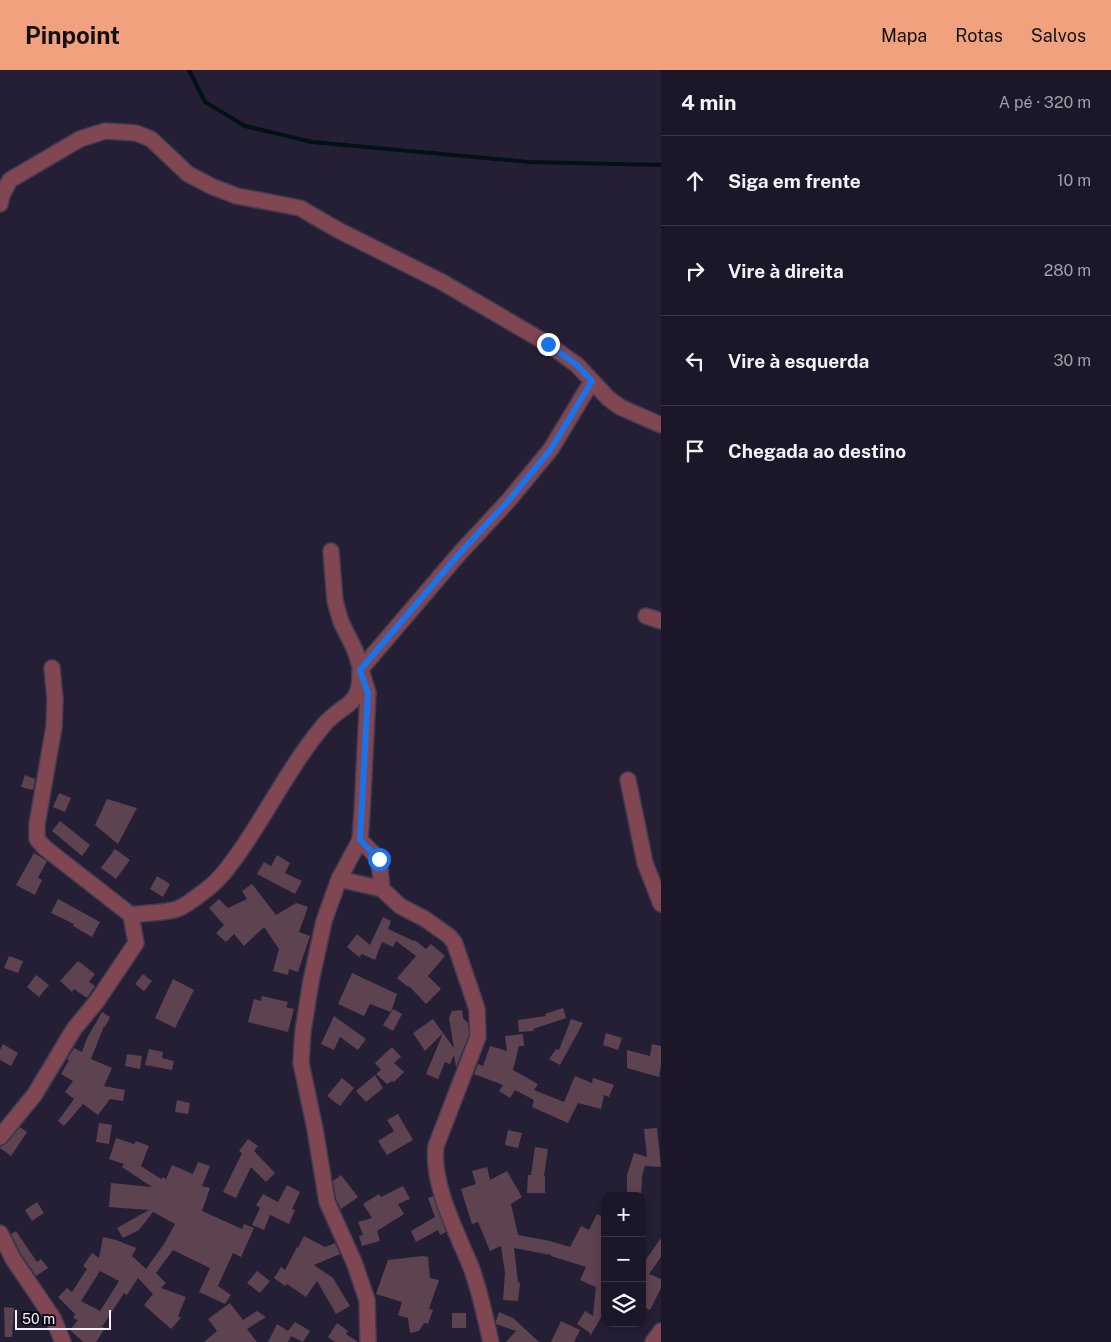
<!DOCTYPE html>
<html lang="pt">
<meta charset="utf-8">
<style>
body{margin:0;font-family:"Public Sans",sans-serif;background:#292434;color:#f1f3f6}
.controls{position:absolute;right:15px;bottom:15px;display:grid;overflow:hidden;border-radius:10px;box-shadow:0 2px 8px #0003}
.controls button{width:45px;height:45px;display:grid;place-items:center;padding:0;border:0;border-bottom:1px solid #3a3645;background:#1c1728;color:#f1f3f6;font:25px sans-serif}
.scale{position:absolute;left:15px;bottom:12px;width:96px;box-sizing:border-box;padding-left:5px;border:2px solid #f4f1fe;border-top:0;font-size:14px;line-height:18px;white-space:nowrap;color:#f4f1fe;-webkit-text-stroke:4px #0d0a15;paint-order:stroke}
.stop{position:absolute;width:15px;height:15px;margin:-11px;border:4px solid #1a73e8;border-radius:50%;background:#fff}
.stop.end{background:#1a73e8;border-color:#fff;box-shadow:0 1px 5px #0008}
.list{margin:0;padding:0;list-style:none}
h2{display:flex;justify-content:space-between;align-items:center;height:65px;margin:0;padding:0 20px;font-size:21px}
h2 small{font-size:16px;font-weight:400;color:#a09fa8}
.list li{display:grid;grid-template-columns:32px 1fr auto;gap:15px;align-items:center;box-sizing:border-box;height:90px;padding:0 20px;border-top:1px solid #3a3645}
.list b{display:block;font-size:19px;white-space:nowrap}
.list em{font-size:16px;font-style:normal;color:#a09fa8}
.icon{flex:none;width:28px;height:28px;fill:none;stroke:currentColor;stroke-width:2;stroke-linecap:round;stroke-linejoin:round}
.map{position:relative;flex:none;width:661px;height:1272px;overflow:hidden}
header{display:flex;align-items:center;gap:30px;box-sizing:border-box;height:70px;padding:0 25px;background:#f1a17d;color:#111}
header strong{font-size:24px}
nav{display:flex;gap:28px;margin-inline-start:auto;font-size:18px}
main{display:flex}
aside{flex:1;background:#1c1728}
.map>svg:first-child{display:block}
</style>
<header>
<strong>Pinpoint</strong>
<nav><a>Mapa</a><a>Rotas</a><a>Salvos</a></nav>
</header>
<main>
<div class="map">
<svg width="661" height="1272" viewBox="0 0 661 1272">
<rect width="100%" height="100%" fill="#251f36"/>
<g fill="none" stroke-linecap="round" stroke-linejoin="round">
<!-- stream -->
<path stroke="#021113" stroke-width="4" d="M189,0L205,32L245,56L312,72L529,92L661,95"/>
</g>
<!-- building -->
<path fill="#5d4250" fill-rule="evenodd" d="M25,705L35,709L33,720L21,717Z
M59,723L71,728L65,742L53,737Z
M107,729L137,738L118,774L95,755Z
M60,751L90,775L82,786L52,761Z
M115,779L130,790L116,809L101,798Z
M34,783L47,791L38,808L42,810L35,825L16,815Z
M277,785L290,793L285,803L302,811L295,824L257,804L264,792L271,796Z
M157,806L170,814L163,827L150,819Z
M252,814L276,845L296,833L308,837L299,862L310,866L298,902L289,899L288,905L273,901L279,879L264,857L244,876L234,864L226,872L216,863L224,855L209,838L219,829L228,838L247,829L242,821Z
M58,829L100,852L92,867L73,856L74,854L51,843Z
M383,847L391,851L388,859L414,871L415,870L426,879L431,874L445,886L428,906L441,919L426,934L409,916L408,917L397,908L416,886L396,871L393,877L382,872L375,890L362,884L359,887L347,877L357,864L370,875Z
M9,886L23,891L18,903L4,898Z
M78,891L95,904L89,912L95,916L87,928L74,919L72,922L60,911Z
M352,903L397,924L391,942L370,934L364,946L338,934Z
M143,904L152,911L144,921L135,914Z
M36,905L49,915L39,927L27,917Z
M173,909L194,920L175,958L155,948Z
M262,926L288,932L286,937L294,939L288,962L248,952L254,929L261,931Z
M563,938L566,948L533,959L534,961L519,962L518,950L546,946L545,944Z
M393,939L402,944L393,961L383,955Z
M462,940L463,948L468,953L469,965L456,997L454,985L450,994L445,992L438,1009L426,1004L443,963L454,978L449,948L452,941Z
M102,942L110,947L105,957L104,956L91,989L112,998L104,1016L125,1020L123,1031L110,1029L98,1045L83,1034L64,1056L58,1051L74,1029L65,1022L73,1011L61,1004L69,990L67,989L74,978L82,982L87,968Z
M334,946L366,969L358,980L340,967L334,980L321,974Z
M433,949L443,963L425,981L413,963Z
M571,949L583,953L560,995L549,989L556,979L559,980Z
M606,963L622,968L618,980L603,975Z
M523,964L524,976H519L513,1000L538,1014L534,1020L564,1032L575,1006L592,1013L593,1008L614,1015L609,1027L604,1025L601,1039L578,1033L568,1053L532,1037L534,1030L515,1020L510,1028L499,1021L503,1015L474,1004L478,994L483,996L490,976L507,981L505,966Z
M3,974L18,983L11,996L0,990V980Z
M652,974L661,976V995L659,1007L627,998V980L650,986Z
M392,977L401,987L394,993L404,1002L394,1012L392,1011L387,1014L376,1004L381,1000L375,993Z
M149,979L163,982L162,988L174,991L172,1000L145,995Z
M127,984L142,986L140,999L125,996Z
M375,1005L383,1018L366,1032L356,1021Z
M342,1008L354,1018L340,1036L327,1026Z
M177,1030L190,1033L188,1044L175,1042Z
M398,1044L413,1070L387,1085L378,1071L394,1061L387,1050Z
M99,1053L112,1055L109,1074L96,1072Z
M20,1057L27,1062L11,1086L0,1078V1077L7,1073Z
M657,1058L661,1097L645,1096L642,1106L641,1126H627V1105L634,1083L647,1087L644,1059Z
M508,1060L522,1063L518,1078L505,1075Z
M116,1068L134,1074L136,1071L149,1076L141,1096L161,1109L163,1107L166,1109L172,1095L193,1104L198,1092L210,1096L202,1116L210,1118L202,1141L242,1159L244,1154L254,1158L241,1187L233,1183L218,1216L231,1225L225,1234L199,1222L210,1198L173,1180L156,1203L166,1213L161,1218L186,1227L178,1246L181,1248L171,1259L144,1235L153,1224L138,1208L127,1225L124,1223L102,1257L105,1258L96,1272H83L70,1260L78,1250L73,1248L75,1244L58,1227L67,1218L72,1222L87,1199L83,1196L92,1183L99,1188L103,1167L116,1170L136,1178L132,1186L146,1199L164,1174L175,1154L153,1142L139,1160L123,1168L117,1158L149,1140L109,1137L111,1113L152,1117L122,1097L124,1094L109,1089ZM100,1201L119,1211L100,1241L81,1231Z
M248,1069L258,1076L254,1081L275,1103L266,1112L251,1097L236,1128L223,1122L242,1083L239,1081Z
M535,1077L548,1079L544,1106H545V1123H527L528,1105H531Z
M487,1097L490,1110L507,1101L522,1127L511,1134L518,1165L550,1171L570,1177L581,1156L589,1160L597,1144L605,1148V1241L590,1266V1263L577,1254L585,1241L593,1246L596,1217L580,1210L586,1197L551,1186V1185L514,1178L518,1212L520,1213L518,1231L503,1230L505,1203L501,1176L490,1181L478,1152L472,1154L461,1119L476,1114L472,1101Z
M341,1105L358,1127L341,1139L336,1129L333,1111Z
M287,1115L300,1122L292,1139L295,1140L289,1154L270,1145L264,1160L252,1155L260,1138L256,1135L263,1124L278,1132Z
M403,1116L410,1129L398,1134L404,1144L377,1161L380,1171L362,1176L359,1166L363,1165L358,1152L372,1148L363,1134L379,1124L381,1127Z
M433,1126L446,1162L440,1165L438,1160L416,1172L411,1161L435,1147L428,1128Z
M37,1132L44,1143L32,1151L25,1140Z
M16,1161L37,1192L41,1189L48,1198L36,1206L21,1184L11,1164Z
M304,1166L325,1177L335,1173L340,1184L314,1195L333,1208L350,1236L336,1244L317,1211L306,1227L287,1214L285,1216L274,1208L281,1197L285,1200L297,1177L298,1178Z
M661,1168V1187L649,1204L661,1209V1218L650,1240L642,1236V1224L646,1216L642,1214V1195Z
M423,1186L428,1187L430,1208L439,1210L429,1239L433,1240L428,1254L424,1253L419,1261L410,1263L408,1248L398,1245L402,1232L376,1224L388,1190Z
M257,1201L270,1211L260,1223L247,1213Z
M230,1233L243,1250L257,1241L266,1247L247,1259L257,1272H204L217,1261L208,1249Z
M4,1237L14,1238L12,1267H5Z
M499,1242L513,1248L539,1272H506L516,1261L496,1254V1251Z
M452,1243H466V1258H452Z
M561,1251L580,1260L574,1272H551Z
M295,1252L310,1261L303,1272L291,1266L288,1272H268L277,1254L288,1261Z
M337,1253L348,1261L346,1264L358,1272H335L328,1267Z"/>
<g fill="none" stroke-linecap="round" stroke-linejoin="round">
<!-- street casing -->
<g stroke="#423c52" stroke-width="18">
<path id="street" d="M0,134L2,125L10,110L80,69L105,61L136,63L151,69L188,104L213,117L237,126L300,138L338,160L442,212L548,274L577,295L608,328L620,337L661,355
M331,481L335,531L341,552L355,580L368,623L362,743L360,770L339,809L324,851L311,911L303,961L301,993L315,1059L327,1132L354,1192L367,1230L368,1272
M646,546L661,551
M628,710L645,793L661,834
M360,770L379,789L382,819
M339,809L382,819L400,836L425,849L449,866L454,872L457,880L477,939L478,967L436,1076C431,1113 457,1163 471,1197C480,1221 485,1247 491,1272
M131,845C144,843 166,843 177,839C186,836 198,826 206,820C222,808 234,790 245,774C271,735 293,692 323,656C344,631 361,639 360,600L459,484L509,430L551,379L592,311
M0,1067L35,1024L74,959L97,931L136,873L131,845L45,778L37,769V754L54,657L55,629L52,598
M0,1163L13,1189L53,1248L63,1272
M653,1272L661,1261"/>
</g>
<!-- street -->
<use href="#street" stroke="#804651" stroke-width="15"/>
</g>
<g fill="none" stroke-linecap="round" stroke-linejoin="round">
<!-- route -->
<path stroke="#1a73e8" stroke-width="6" d="M379,789L360,770L368,623L360,600L459,484L509,430L551,379L592,311L577,295L548,274"/>
</g>
</svg>
<div class="controls">
<button>+</button>
<button>−</button>
<button><svg class="icon" aria-label="layers" viewBox="0 0 24 24"><path d="M12 4l9 5-9 5-9-5zM3 14l9 5 9-5"/></svg></button>
</div>
<div class="scale">50 m</div>
<div class="stop" style="left:379px;top:789px"></div>
<div class="stop end" style="left:548px;top:274px"></div>
</div>
<aside>
<h2>4 min<small>A pé · 320 m</small></h2>
<ul class="list">
<li><svg class="icon" aria-label="ahead" viewBox="0 0 24 24"><path d="M12 20V5M6 11l6-6 6 6"/></svg><div><b>Siga em frente</b></div><em>10 m</em></li>
<li><svg class="icon" aria-label="right" viewBox="0 0 24 24"><path d="M7 20v-9h11M14 6l5 5-5 5"/></svg><div><b>Vire à direita</b></div><em>280 m</em></li>
<li><svg class="icon" aria-label="left" viewBox="0 0 24 24"><path d="M17 20v-9H6M10 6l-5 5 5 5"/></svg><div><b>Vire à esquerda</b></div><em>30 m</em></li>
<li><svg class="icon" aria-label="arrive" viewBox="0 0 24 24"><path d="M6 21V4h12l-3 4 3 4H6"/></svg><div><b>Chegada ao destino</b></div></li>
</ul>
</aside>
</main>
